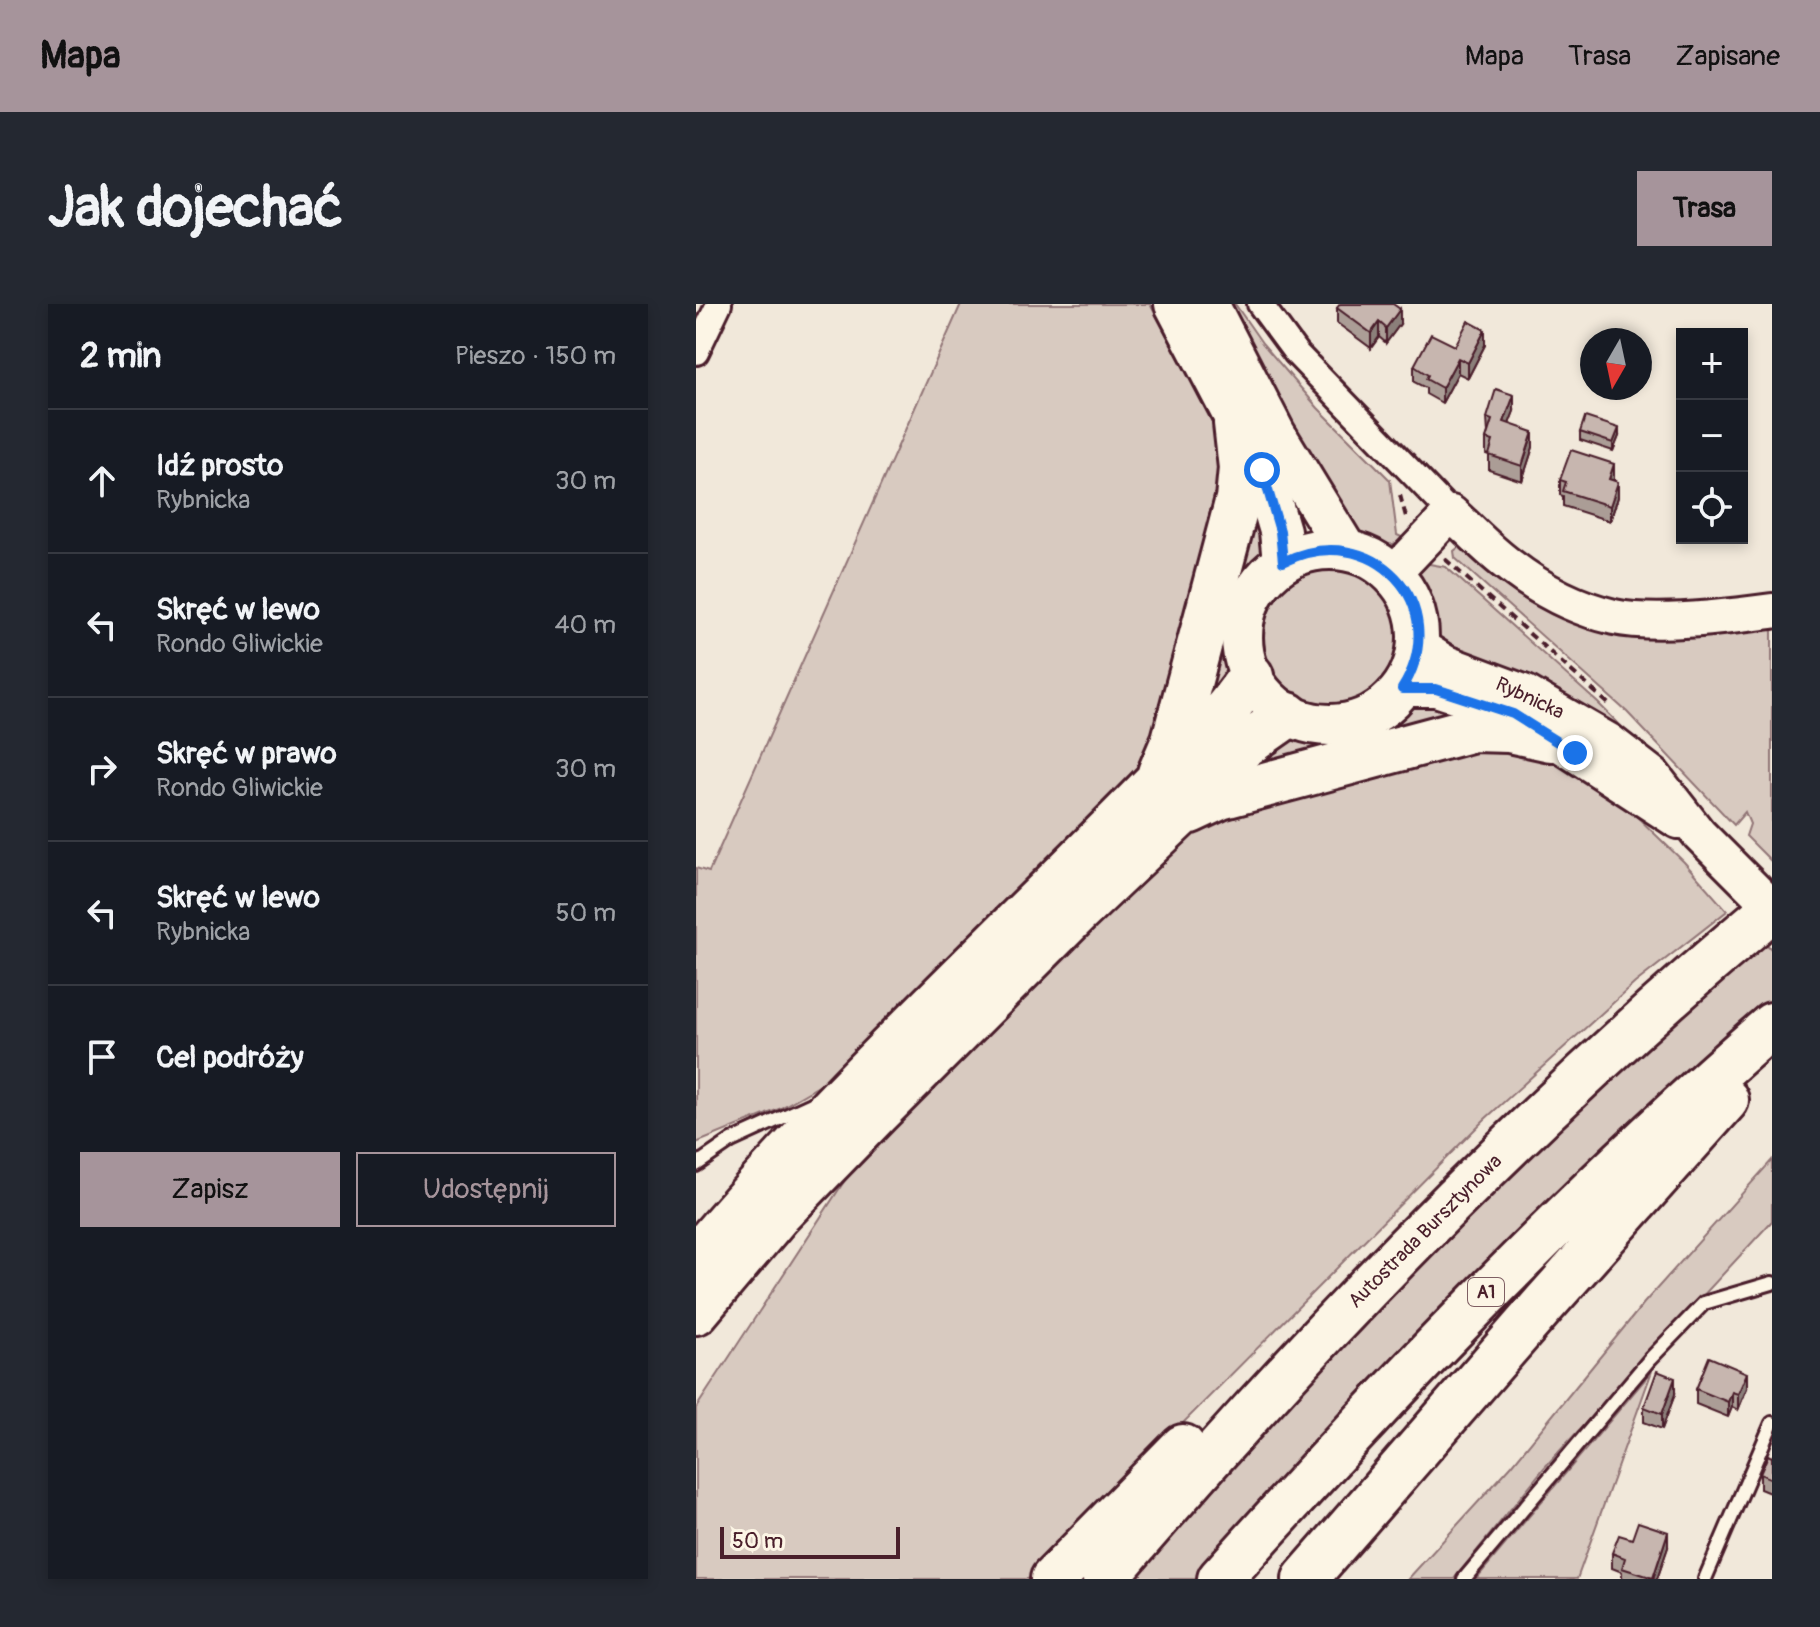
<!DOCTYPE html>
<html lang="pl">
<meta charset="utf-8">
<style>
body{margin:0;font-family:Pangolin,sans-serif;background:#242831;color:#f1f3f6}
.controls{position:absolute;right:24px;top:24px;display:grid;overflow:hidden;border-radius:0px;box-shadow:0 4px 12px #0003}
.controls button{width:72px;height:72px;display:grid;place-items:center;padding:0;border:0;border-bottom:2px solid #363941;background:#171b24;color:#f1f3f6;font:40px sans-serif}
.compass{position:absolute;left:884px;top:24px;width:72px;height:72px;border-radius:50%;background:#171b24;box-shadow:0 4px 12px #0003;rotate:189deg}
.scale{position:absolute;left:24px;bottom:20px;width:180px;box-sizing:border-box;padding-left:8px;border:4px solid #4a1f2b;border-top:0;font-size:22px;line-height:28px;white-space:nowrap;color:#4a1f2b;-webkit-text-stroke:6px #fcf5e5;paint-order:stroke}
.stop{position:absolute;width:24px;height:24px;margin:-18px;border:6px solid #1a73e8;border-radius:50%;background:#fff}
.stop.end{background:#1a73e8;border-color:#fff;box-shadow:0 2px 8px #0008}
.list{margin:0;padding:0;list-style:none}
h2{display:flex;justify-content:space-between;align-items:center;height:104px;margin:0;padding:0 32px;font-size:34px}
h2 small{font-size:26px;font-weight:400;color:#9ea1a6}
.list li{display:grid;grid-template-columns:52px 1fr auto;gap:24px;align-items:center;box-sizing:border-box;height:144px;padding:0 32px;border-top:2px solid #363941}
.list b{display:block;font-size:30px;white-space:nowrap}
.list p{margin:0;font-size:26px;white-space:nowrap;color:#9ea1a6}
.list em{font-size:26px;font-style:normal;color:#9ea1a6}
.actions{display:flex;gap:16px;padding:24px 32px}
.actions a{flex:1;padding:18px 0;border:2px solid #a6949b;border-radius:0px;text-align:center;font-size:28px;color:#a6949b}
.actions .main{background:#a6949b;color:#111}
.icon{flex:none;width:44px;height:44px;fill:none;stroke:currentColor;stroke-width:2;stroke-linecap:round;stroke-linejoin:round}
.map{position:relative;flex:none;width:1076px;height:1275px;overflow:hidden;border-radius:0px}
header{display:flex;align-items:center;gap:48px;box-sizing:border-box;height:112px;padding:0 40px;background:#a6949b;color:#111}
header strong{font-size:38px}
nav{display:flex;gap:44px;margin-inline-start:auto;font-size:28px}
.intro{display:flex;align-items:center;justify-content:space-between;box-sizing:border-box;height:192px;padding:0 48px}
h1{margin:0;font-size:56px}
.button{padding:20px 36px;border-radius:0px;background:#a6949b;color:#111;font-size:28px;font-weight:700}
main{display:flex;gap:48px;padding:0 48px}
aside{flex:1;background:#171b24;border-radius:0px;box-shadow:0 4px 12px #0003}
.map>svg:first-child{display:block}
</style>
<header>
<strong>Mapa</strong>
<nav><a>Mapa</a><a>Trasa</a><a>Zapisane</a></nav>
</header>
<div class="intro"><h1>Jak dojechać</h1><a class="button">Trasa</a></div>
<main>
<aside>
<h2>2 min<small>Pieszo · 150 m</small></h2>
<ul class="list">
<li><svg class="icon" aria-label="ahead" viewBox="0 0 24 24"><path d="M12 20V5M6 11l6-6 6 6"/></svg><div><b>Idź prosto</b><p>Rybnicka</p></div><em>30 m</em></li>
<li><svg class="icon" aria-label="left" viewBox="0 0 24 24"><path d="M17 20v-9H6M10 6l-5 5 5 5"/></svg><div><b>Skręć w lewo</b><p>Rondo Gliwickie</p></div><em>40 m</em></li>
<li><svg class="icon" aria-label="right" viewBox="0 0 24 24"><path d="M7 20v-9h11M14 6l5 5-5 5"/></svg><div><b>Skręć w prawo</b><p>Rondo Gliwickie</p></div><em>30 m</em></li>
<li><svg class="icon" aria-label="left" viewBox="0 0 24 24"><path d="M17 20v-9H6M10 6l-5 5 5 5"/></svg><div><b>Skręć w lewo</b><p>Rybnicka</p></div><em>50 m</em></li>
<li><svg class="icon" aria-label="arrive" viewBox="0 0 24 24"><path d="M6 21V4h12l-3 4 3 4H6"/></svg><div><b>Cel podróży</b></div></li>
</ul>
<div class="actions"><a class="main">Zapisz</a><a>Udostępnij</a></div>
</aside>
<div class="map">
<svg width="1076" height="1275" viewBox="0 0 1076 1275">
<rect width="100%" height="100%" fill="#f1e8da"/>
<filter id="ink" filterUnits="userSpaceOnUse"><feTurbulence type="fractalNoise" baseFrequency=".0125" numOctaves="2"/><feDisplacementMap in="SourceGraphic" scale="16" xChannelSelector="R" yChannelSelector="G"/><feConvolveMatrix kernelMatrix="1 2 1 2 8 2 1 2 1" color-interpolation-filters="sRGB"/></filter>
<g filter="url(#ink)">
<!-- green -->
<path fill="#d8cac0" stroke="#917476" stroke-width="2" d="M265,0H454L525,133L533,162L464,444L140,772L83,805L0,839V564L13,568Z
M522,0H539L566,39L622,104L694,176L701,231L710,235C689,245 678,245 658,234Z
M556,179L569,257L549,283L539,307L536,325L540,366L494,438Z
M763,243L769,244C784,259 798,274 815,286C901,349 978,332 1076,324V558L1050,532L1054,520L1049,508L1038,521L931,408L759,254L758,247Z
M728,259L750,263L902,399L939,436L745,341C736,328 723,282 723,266Z
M568 333a67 67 0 1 1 134 0a67 67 0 1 1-134 0Z
M715,398L793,411L529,475L593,428C605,429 618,433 630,433C665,434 687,417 715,398Z
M776,440L845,447L892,475L935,507L988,558L1031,607L939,679L788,816L332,1275H0V1104L168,847L495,520Z
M1065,634L1076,646V698L957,805L503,1275H432L558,1131L708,977L889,794Z
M1076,856V917L848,1164L758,1275H712L816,1161L948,999Z
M956,1067L881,1275H780Z"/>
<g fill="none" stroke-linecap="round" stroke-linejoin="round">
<!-- lane casing -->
<g stroke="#4a1f2b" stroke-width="18">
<path id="lane" d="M0,861L35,837L118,799
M768,1275L954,1055L1008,999L1076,979
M1009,1275L1076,1119"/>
</g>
<!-- street casing -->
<g stroke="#4a1f2b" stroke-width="30">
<path id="street" d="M564,0L600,49L755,209
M0,48L23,0"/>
</g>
<!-- secondary casing -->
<g stroke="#4a1f2b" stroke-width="40">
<path id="secondary" d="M697,270L755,209C775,227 793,247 814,262C845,286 879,304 918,313C960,322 1032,313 1076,307
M722,341L750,359L830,389L913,437L957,471L1003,530L1076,603
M706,385H740L817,410L982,517"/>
</g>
<!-- primary casing -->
<g stroke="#4a1f2b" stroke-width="46">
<path id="primary" d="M479,0L566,166L584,227L587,258
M512,0L579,130L650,246
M546 333a88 88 0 1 1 176 0a88 88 0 1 1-176 0Z"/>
</g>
<!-- highway casing -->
<g stroke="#4a1f2b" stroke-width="50">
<path id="highway" d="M464,469L478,436L542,195L545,164L540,119
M494,507L524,493L777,425L813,426L855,435
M0,953C142,785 306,636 459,479C496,447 527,413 555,372
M0,1008L82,911L181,809L382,608L484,511L545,444L592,411
M357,1275L487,1143
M409,1275C613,1035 834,807 1076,605
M524,1275C699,1080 878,893 1076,721
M609,1275L849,999L1030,796"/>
</g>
<!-- path -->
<path stroke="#4a1f2b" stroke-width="4" stroke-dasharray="8 6" stroke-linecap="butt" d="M704,191L710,213
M749,255L916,403"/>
<!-- lane -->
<use href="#lane" stroke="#fcf5e5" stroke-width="12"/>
<!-- street -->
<use href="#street" stroke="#fcf5e5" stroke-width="24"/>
<!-- secondary -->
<use href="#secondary" stroke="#fcf5e5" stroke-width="34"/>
<!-- primary -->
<use href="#primary" stroke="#fcf5e5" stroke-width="40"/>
<!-- highway -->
<use href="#highway" stroke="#fcf5e5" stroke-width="44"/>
</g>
<!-- wall -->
<path fill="#ab9d96" stroke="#4a1f2b" stroke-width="2" d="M641,4L704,20L690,39L683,33L675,44L641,19Z
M789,41L772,74L762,69L746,99L730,90V84L718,78V62L759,42Z
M818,107L813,120L837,143L826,177L793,166V151L790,150V135L792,130L791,114Z
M884,128L923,132L917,147L884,136Z
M918,175L922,193L914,217L867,202V192L864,191V176Z
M1051,1084L1042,1106L1036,1103L1032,1113L1000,1100V1085Z
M979,1090L966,1125L948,1118V1103Z
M1076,1153V1190L1064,1185V1170Z
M936,1235L972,1243L961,1275H926V1268L916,1264V1249Z"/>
<!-- shaded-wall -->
<path fill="#8b7f7a" stroke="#4a1f2b" stroke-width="2" d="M704,5V20L690,39V24Z
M683,18V33L675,44V29Z
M789,26V41L772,74V59Z
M762,54V69L746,99V84Z
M818,91V107L808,133V118Z
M923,124V132L917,147V139Z
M837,128V143L826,177V162Z
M918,160V175L913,190V175Z
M922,178V193L914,217V202Z
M1051,1069V1084L1042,1106V1090Z
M979,1074V1090L966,1125V1110Z
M1036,1088V1103L1032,1113V1098Z
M972,1228V1243L961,1275H957Z"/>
<!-- building -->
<path fill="#c7b6af" stroke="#4a1f2b" stroke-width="2" d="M644,0H697L704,5L690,24L683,18L675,29L641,4Z
M772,17L789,26L772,59L762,54L746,84L730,75L732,71L718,62L735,30L759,42Z
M800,85L818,91L808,118L837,128L826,162L793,151L797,137L790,135L796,116L791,114Z
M889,113L923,124L917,139L884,128Z
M875,146L918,160L913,175L922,178L914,202L867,187L870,178L864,176Z
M1013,1053L1051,1069L1042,1090L1036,1088L1032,1098L1000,1085Z
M961,1067L979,1074L966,1110L948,1103Z
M1072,1151L1076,1153V1175L1064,1170Z
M942,1218L972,1228L957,1274L926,1264L929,1254L916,1249L923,1231L936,1235Z"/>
</g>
<g fill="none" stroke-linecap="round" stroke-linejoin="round" filter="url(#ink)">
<!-- route -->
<path stroke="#1a73e8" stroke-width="10" d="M566,166L584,227L587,258C675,214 759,300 706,385H740L817,410L879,449"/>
</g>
<g text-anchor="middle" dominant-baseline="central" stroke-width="6" stroke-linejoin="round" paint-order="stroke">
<!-- shield labels -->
<rect fill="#fcf5e5" stroke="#7f5f63" stroke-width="2" x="772" y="974" width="36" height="28" rx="6"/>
<g font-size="18" font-weight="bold" fill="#4a1f2b">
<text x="790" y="988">A1</text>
</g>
<!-- street labels -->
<g font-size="20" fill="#4a1f2b" stroke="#fcf5e5">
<text transform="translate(834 394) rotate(25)">Rybnicka</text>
<text transform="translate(729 927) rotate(-45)">Autostrada Bursztynowa</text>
</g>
</g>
</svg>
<div class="controls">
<button>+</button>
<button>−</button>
<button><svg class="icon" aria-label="locate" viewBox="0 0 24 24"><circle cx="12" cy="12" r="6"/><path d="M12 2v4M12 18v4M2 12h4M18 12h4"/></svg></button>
</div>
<svg class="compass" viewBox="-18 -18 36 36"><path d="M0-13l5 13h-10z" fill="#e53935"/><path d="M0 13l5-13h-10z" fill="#9ea1a6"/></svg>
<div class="scale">50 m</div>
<div class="stop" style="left:566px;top:166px"></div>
<div class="stop end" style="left:879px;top:449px"></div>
</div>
</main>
